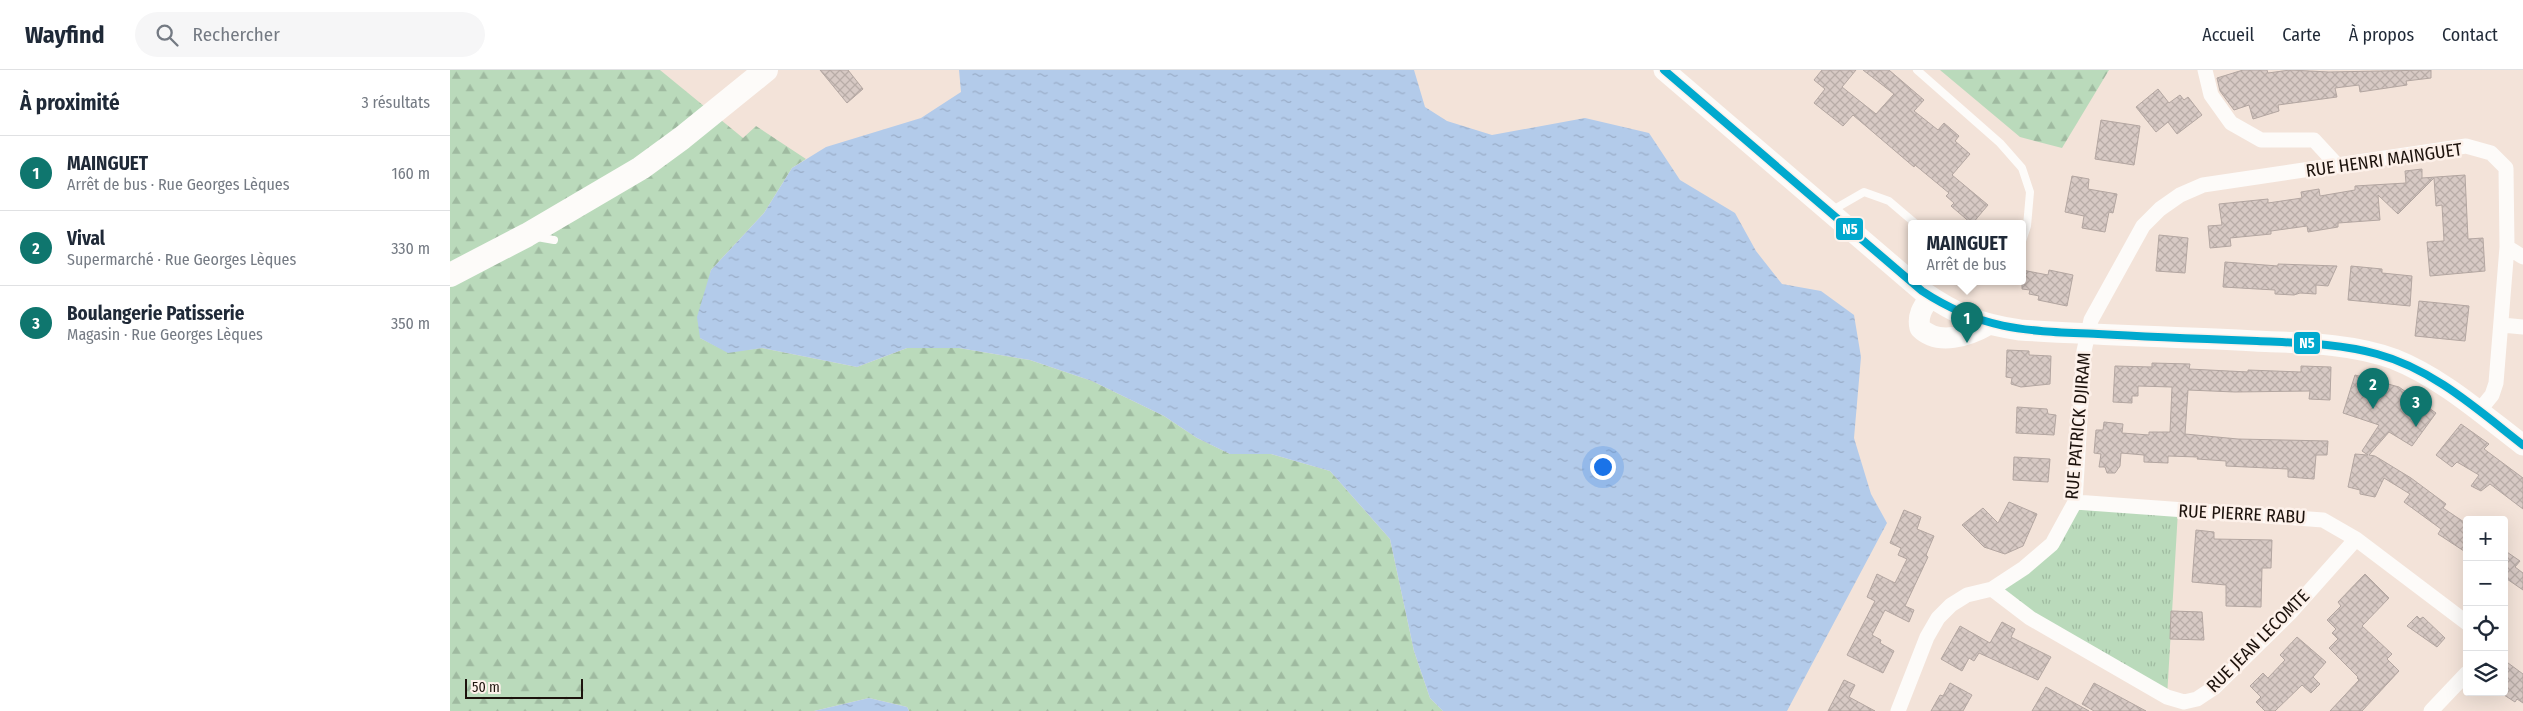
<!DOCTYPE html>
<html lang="fr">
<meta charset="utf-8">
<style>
body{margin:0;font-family:"Fira Sans Condensed",sans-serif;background:#f6f6f7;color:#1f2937}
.controls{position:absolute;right:15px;bottom:15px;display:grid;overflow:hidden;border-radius:5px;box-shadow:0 5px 20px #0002}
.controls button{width:45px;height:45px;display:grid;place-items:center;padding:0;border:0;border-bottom:1px solid #e0e1e3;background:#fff;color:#1f2937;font:25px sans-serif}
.scale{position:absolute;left:15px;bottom:12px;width:118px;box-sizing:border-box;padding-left:5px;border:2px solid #1d130d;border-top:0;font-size:14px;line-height:18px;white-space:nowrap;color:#1d130d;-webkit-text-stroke:4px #fdf1ea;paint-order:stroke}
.you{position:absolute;left:1152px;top:396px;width:18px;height:18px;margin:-12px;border:4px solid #fff;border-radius:50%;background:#1a73e8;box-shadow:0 0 0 8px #1a73e833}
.badge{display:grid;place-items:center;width:32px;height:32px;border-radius:50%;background:#0f766e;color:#fff;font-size:16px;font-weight:700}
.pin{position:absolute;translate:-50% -41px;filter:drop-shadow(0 1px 2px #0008)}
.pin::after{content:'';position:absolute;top:26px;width:18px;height:15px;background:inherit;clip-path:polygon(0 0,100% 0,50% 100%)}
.popup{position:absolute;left:1458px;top:150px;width:118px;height:65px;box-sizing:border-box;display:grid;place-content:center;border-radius:5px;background:#fff;filter:drop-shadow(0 1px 4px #0005);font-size:16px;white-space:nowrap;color:#747a83}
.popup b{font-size:19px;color:#1f2937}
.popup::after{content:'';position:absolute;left:50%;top:100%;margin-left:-10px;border:10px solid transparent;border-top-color:#fff}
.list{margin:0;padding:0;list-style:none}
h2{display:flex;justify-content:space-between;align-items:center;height:65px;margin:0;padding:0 20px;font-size:21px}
h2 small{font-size:16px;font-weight:400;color:#747a83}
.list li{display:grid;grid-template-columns:32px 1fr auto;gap:15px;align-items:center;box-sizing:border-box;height:75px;padding:0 20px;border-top:1px solid #e0e1e3}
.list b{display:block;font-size:19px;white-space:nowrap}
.list p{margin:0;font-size:16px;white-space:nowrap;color:#747a83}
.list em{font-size:16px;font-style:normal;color:#747a83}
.icon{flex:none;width:28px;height:28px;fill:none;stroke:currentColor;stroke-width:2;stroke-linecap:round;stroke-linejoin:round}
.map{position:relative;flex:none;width:2073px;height:641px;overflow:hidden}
header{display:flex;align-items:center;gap:30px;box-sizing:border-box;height:70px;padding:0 25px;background:#fff;border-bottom:1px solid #e0e1e3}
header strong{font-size:24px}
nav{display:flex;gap:28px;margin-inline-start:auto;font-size:18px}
.search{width:350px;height:45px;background:#f6f6f7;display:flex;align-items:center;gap:12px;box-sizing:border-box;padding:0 18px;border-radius:28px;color:#747a83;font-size:19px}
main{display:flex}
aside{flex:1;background:#fff}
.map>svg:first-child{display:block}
</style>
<header>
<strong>Wayfind</strong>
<div class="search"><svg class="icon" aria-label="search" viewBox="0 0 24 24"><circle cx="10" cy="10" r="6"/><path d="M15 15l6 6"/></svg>Rechercher</div>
<nav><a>Accueil</a><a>Carte</a><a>À propos</a><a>Contact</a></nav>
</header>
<main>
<aside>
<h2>À proximité<small>3 résultats</small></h2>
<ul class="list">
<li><span class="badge">1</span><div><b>MAINGUET</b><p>Arrêt de bus · Rue Georges Lèques</p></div><em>160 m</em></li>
<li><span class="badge">2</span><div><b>Vival</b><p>Supermarché · Rue Georges Lèques</p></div><em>330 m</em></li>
<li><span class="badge">3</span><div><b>Boulangerie Patisserie</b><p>Magasin · Rue Georges Lèques</p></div><em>350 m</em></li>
</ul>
</aside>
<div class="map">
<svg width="2073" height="641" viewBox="0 0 2073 641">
<defs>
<pattern id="forest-firs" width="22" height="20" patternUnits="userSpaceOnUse" patternTransform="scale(1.25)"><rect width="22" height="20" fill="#badabb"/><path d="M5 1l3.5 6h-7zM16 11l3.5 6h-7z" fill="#9fbaa0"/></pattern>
<pattern id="park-tufts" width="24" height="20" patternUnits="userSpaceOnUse" patternTransform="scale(1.25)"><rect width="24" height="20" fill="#badabb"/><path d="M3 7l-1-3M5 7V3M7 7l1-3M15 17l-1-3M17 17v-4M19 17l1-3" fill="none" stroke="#9fbaa0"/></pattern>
<pattern id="water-ripples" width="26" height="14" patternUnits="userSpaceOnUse" patternTransform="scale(1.25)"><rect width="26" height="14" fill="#b3cbea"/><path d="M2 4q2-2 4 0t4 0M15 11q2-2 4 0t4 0" fill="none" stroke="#9aadc8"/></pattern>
<pattern id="building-cross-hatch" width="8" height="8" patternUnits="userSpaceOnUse" patternTransform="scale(1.25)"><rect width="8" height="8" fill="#d7c9c4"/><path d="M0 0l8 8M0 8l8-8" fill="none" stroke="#b8aca7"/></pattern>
</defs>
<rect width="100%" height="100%" fill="#f3e3d9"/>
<!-- forest -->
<path fill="url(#forest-firs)" d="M0,0H210L293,68L306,56L356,89L342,98L314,143L261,200L250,268L278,282L312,278L407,297L457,278H509L580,290L642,311L714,346L747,368L780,384H821L880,401L940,469L964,581L980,628L993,641H459L457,637L419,628L364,641H0Z
M1490,0H1659L1612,78L1570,67Z"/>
<!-- park -->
<path fill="url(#park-tufts)" d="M1625,432L1728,441L1717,627L1542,519L1574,498Z"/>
<!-- water -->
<path fill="url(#water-ripples)" d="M509,0H964L975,37L997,51L1042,65L1135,48L1199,63L1230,110L1285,143L1306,181L1332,214L1371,221L1404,245L1411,287L1404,368L1421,424L1437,453L1337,641H993L980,628L964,581L940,469L880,401L821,384H780L747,368L714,346L642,311L580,290L509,278H457L407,297L312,278L278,283L250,268L247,247L261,200L314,143L342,98L376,77L471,48L511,22Z
M419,628L457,637L459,641H364Z"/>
<!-- building -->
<path fill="url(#building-cross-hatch)" stroke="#b3a6a1" d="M370,0H398L413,19L397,33Z
M1372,0H1406L1392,17L1426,44L1444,24L1413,0H1439L1474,30L1464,41L1488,60L1494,53L1509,66L1505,71L1520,84L1502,105L1538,135L1522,154L1501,136L1504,133L1496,126L1499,123L1465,95L1464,97L1403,45L1393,56L1364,33L1375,19L1364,10Z
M1793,0H1817L1818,3L1840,0L1879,2L1981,0V8L1956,11L1957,15L1910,22L1909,15L1885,18L1887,27L1828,35L1829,41L1803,49L1799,35L1784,40L1770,21L1767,8Z
M1708,19L1719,33L1730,25L1734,30L1738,27L1752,45L1727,64L1718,52L1706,62L1686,37Z
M1651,50L1690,56L1684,95L1645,89Z
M1972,99V108L2015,105L2018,169L2033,168L2035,201L1980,206L1977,172L1994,171L1992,135L1986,136L1984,108L1948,144L1928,125L1930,150L1888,153V157L1858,162L1857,156L1821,161V164L1780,168L1781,176L1760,178L1758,156L1772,155L1769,134L1818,129V133L1852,128L1851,122L1869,119L1870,126L1905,120V116L1956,113L1955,101Z
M1622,106L1639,109L1638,119L1667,124L1663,143L1659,142L1655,162L1632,158L1634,146L1615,142Z
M1709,165L1738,168L1735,203L1706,201Z
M1775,192L1828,196V194L1887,196L1878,216L1866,215V224L1850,223L1844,225L1825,224V220L1773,217Z
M1901,196L1932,199V203L1962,206L1960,236L1898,230Z
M1572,200L1598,205L1599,200L1623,205L1617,236L1588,230L1589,226L1579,224L1580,220L1572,219Z
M1969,231L2019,236L2015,271L1965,266Z
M1557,280L1579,281V285L1601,286L1600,314L1571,317L1561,314L1562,308L1556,307Z
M1702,293L1740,294L1739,299L1798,302V300L1851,302V296L1881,297L1880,330L1859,329L1860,321L1785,322L1738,320L1735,364L1788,369L1878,371L1877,385H1866L1864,409L1838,407V399L1776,396V391L1747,389L1748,387L1718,386V393L1694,392V385L1671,383L1670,396L1665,403H1657L1655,397H1649L1651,384L1644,383L1646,360H1653L1654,352L1673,354L1672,363L1699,365V362H1720L1722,317L1688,316V326H1682V333L1663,332L1665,296L1702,297Z
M1905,305L1949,317L1986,343L1962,376L1939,362L1919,385L1925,386L1961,408L1996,434L1993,438L2017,454V483L1988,464L1991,459L1954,432L1960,424L1934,408L1925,427L1910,424V420L1898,417L1905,384L1918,385L1912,381L1929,355L1893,343Z
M1567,337L1597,339L1598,344L1606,345L1604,365L1566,363Z
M2011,354L2039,374L2034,379L2073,408V439L2040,414L2031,421L2021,416L2029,405L2007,392L2002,397L1986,385Z
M1564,387L1600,389L1598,412L1563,410Z
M1559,432L1587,444L1573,476L1555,484L1534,477L1512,455L1533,438L1548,453Z
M1454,440L1471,447L1467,459L1484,466L1476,485L1478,487L1455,536L1464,540L1459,552L1435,540L1422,565L1431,570L1430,573L1444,581L1433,603L1397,585L1425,531L1417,527L1427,504L1445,513L1457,489L1448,485L1451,478L1440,473Z
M1746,460L1764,462V469L1822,470L1821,498H1812L1811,537L1776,536V515L1742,512Z
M2054,480L2070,491L2065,497L2073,503V520L2057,509L2054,513Z
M1915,504L1939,528L1912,556L1942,584L1937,589L1949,601L1912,641H1880L1909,610L1907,608L1908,607L1879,578L1888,569L1882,563L1886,559L1877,550L1891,536L1888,532Z
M1721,541L1752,542L1754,570L1720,569Z
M1967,546L1970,549L1973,547L1995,568L1987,577L1957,556Z
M1552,552L1565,559L1561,567L1601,587L1588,610L1529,583L1524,591L1519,588L1512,601L1491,589L1510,556L1540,573Z
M1847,567L1876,592L1863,607L1870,614L1861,623L1852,615L1825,641H1815L1806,632L1811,627L1800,616L1813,603L1818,608L1835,590L1830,585Z
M2054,590L2073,604V633L2067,629L2065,632L2054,625Z
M1394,610L1405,615L1399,627L1425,641H1378Z
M1500,613L1522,625L1513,641H1481L1490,625L1493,626Z
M1644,613L1696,641H1644L1632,634Z
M1596,617L1639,641H1582Z"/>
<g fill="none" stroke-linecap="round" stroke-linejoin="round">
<!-- service -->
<path stroke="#fdfbf9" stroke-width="8" d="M1467,0L1550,73L1572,98L1580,122L1577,156L1572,171
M1381,141L1414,122L1439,131L1466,154
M87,167L104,170"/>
<!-- minor -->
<path stroke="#fdfbf9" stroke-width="15" d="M1755,0L1761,25L1781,53L1811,70H1864L1888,96
M2057,177L2073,187
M2052,255L2073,257
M1625,432L1873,450L1906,469L2017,553
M1542,519L1580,548L1717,627L1734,632L1747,629L1765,617L1840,543L1906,469
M1448,641L1477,567L1488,548L1501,535L1517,525L1542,519L1574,498L1602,474L1625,432L1634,281L1641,250L1693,156L1710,139L1730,125L1753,115L2016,76L2041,83L2056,98L2057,177L2046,313L2042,325L2029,341
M1981,641L2017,603"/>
<!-- secondary -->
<path stroke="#fdfbf9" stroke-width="21" d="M1214,0L1472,221C1507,245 1529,254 1570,260C1648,265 1727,267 1805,271C1851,273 1900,273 1944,289C1992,308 2032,344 2073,375
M1480,227C1473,237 1467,245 1470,258C1488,276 1519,266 1538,255"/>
<!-- primary -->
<path stroke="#fdfbf9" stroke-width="24" d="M0,205L77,165L191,98L232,68L316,0"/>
<!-- bus-1 casing -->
<g stroke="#fdf1ea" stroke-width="11">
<path id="bus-1" d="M1214,0L1472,221C1533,261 1578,261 1648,264C1701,267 1754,269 1807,271C1847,273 1888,273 1927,284C1983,299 2028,340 2073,375"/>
</g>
<!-- bus-1 -->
<use href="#bus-1" stroke="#00a9ce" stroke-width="8"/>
</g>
<g text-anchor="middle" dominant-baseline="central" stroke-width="5" stroke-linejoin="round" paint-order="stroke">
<!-- street labels -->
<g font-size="18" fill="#1d130d" stroke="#fdf1ea">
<text transform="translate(1934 90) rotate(-8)">RUE HENRI MAINGUET</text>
<text transform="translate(1628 356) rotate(-85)">RUE PATRICK DJIRAM</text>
<text transform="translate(1792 444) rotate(3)">RUE PIERRE RABU</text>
<text transform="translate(1808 571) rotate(-45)">RUE JEAN LECOMTE</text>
</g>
</g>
<g stroke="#fdf1ea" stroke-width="2">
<rect x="1385" y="147" width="29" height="24" rx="5" fill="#00a9ce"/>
<rect x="1843" y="261" width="28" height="24" rx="5" fill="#00a9ce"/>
</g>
<g font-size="14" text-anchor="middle" font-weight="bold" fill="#fff">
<text x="1400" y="164">N5</text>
<text x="1857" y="278">N5</text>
</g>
</svg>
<div class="controls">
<button>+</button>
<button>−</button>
<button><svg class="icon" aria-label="locate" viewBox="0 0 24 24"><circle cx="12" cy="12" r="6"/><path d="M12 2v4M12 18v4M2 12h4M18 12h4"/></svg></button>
<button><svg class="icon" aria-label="layers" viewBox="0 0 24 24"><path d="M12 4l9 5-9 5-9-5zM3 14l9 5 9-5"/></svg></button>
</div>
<div class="scale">50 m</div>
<div class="you"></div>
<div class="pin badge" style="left:1517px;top:273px">1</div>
<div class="popup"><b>MAINGUET</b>Arrêt de bus</div>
<div class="pin badge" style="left:1923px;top:339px">2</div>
<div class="pin badge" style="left:1966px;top:357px">3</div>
</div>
</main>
